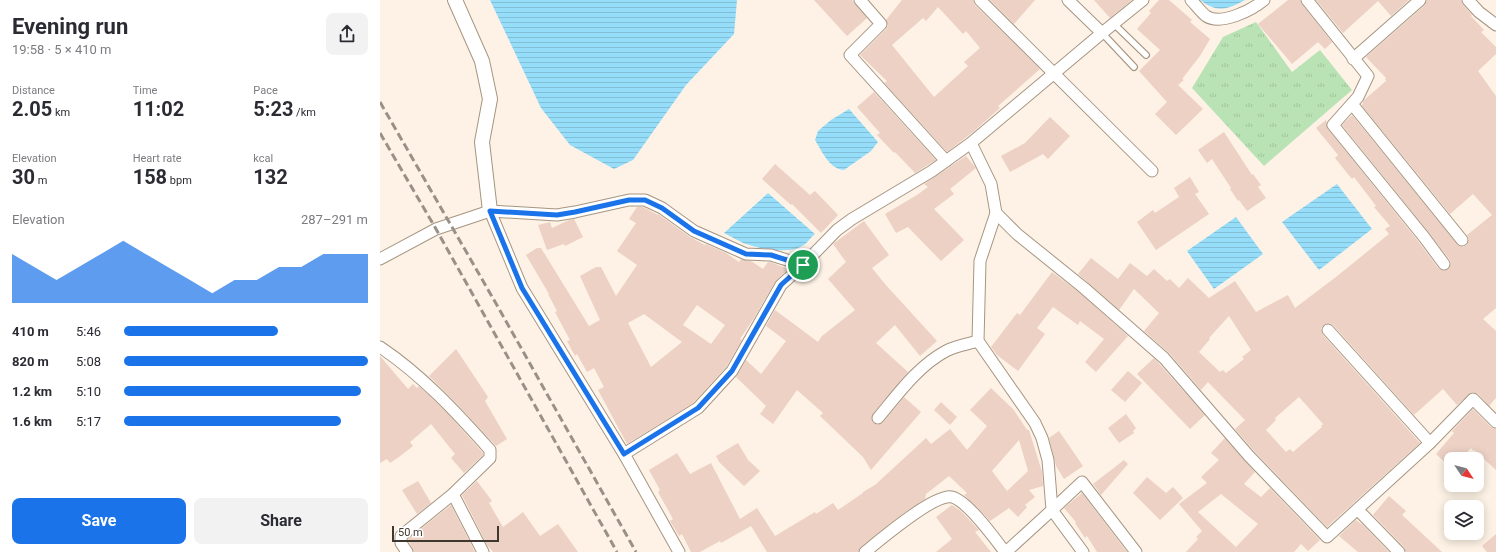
<!DOCTYPE html>
<meta charset="utf-8">
<style>
:root{--surface:#fff;--page:#f2f2f3;--text:#2b2b33;--muted:#7c7c81;--accent:#1a73e8}
body{margin:0;font-family:Roboto,sans-serif;background:var(--page);color:var(--text);height:100vh;display:flex;flex-direction:column;font-size:15px;white-space:nowrap}
*{box-sizing:border-box;margin:0}
p{font-size:13px;color:var(--muted)}
.icon{flex:none;width:22px;height:22px;fill:none;stroke:currentColor;stroke-width:2;stroke-linecap:round;stroke-linejoin:round}
.map{position:relative;flex:1;overflow:hidden}
.details{display:flex;flex-direction:column;background:var(--surface);width:380px}
.details>*{flex:none}
.needle{width:26px;rotate:125deg}
.controls{position:absolute;left:1064px;top:452px;display:grid;gap:8px}
.controls a{display:grid;place-items:center;width:40px;height:40px;border-radius:8px;background:var(--surface);box-shadow:0 2px 10px #0003;font-size:20px}
.scale{position:absolute;left:12px;bottom:10px;width:107px;box-sizing:border-box;padding-left:4px;border:2px solid #3f382f;border-top:0;font-size:11px;line-height:14px;white-space:nowrap;color:#3f382f;-webkit-text-stroke:3px #fff;paint-order:stroke}
.pin{position:absolute;display:grid;place-items:center;width:34px;height:34px;color:#fff;margin:-17px;border:2px solid #fff;border-radius:50%;box-shadow:0 1px 4px #0007}
.round{display:grid;place-items:center;flex:none;width:42px;height:42px;border-radius:8px;background:var(--page)}
.summary{display:flex;align-items:center;justify-content:space-between;height:68px;padding:0 12px}
h1{font-size:22px;font-weight:700;line-height:30px}
.metrics{display:grid;grid-template-columns:repeat(3,1fr);gap:6px;height:68px;padding:4px 12px}
.metrics div{display:grid;align-content:center}
.metrics b{font-size:20px;font-weight:700}
.metrics small{font-size:11px;font-weight:400}
.metrics p{font-size:11px}
.chart{height:112px;padding:8px 12px}
.chart p{display:flex;justify-content:space-between}
.chart svg{width:100%;height:72px;margin-top:4px;fill:var(--accent);opacity:.7}
.primary-button{display:flex;gap:8px;margin-top:auto;padding:8px 12px}
.primary-button a{flex:1;height:46px;border-radius:8px;background:var(--accent);color:#fff;font-size:16px;font-weight:700;line-height:46px;text-align:center}
.primary-button a+a{background:var(--page);color:var(--text)}
ul{padding:0 12px;list-style:none;font-size:13px}
li{display:grid;grid-template-columns:64px 48px 1fr;align-items:center;height:30px}
li i{height:10px;border-radius:5px;background:var(--accent)}
main{display:flex;flex:1;min-height:0}
.map>svg:first-child{display:block}
.park{fill:url(#park-tufts)}
.water{fill:url(#water-rules)}
.building{fill:#ecd1c4;fill-rule:evenodd}
.lines{fill:none;stroke-linecap:round;stroke-linejoin:round}
.service-casing{stroke:#a69581;stroke-width:8}
.minor-casing{stroke:#a69581;stroke-width:13}
.tertiary-casing{stroke:#a69581;stroke-width:16}
.service{stroke:#fff;stroke-width:5.5}
.minor{stroke:#fff;stroke-width:11}
.tertiary{stroke:#fff;stroke-width:14}
.rail{stroke:#9a9186;stroke-width:3;stroke-dasharray:8 4;stroke-linecap:butt}
.route-casing{stroke:#fff;stroke-width:8}
.route{stroke:#1a73e8;stroke-width:5}
</style>
<main>
<section class="details">
<div class="summary"><div><h1>Evening run</h1><p>19:58 · 5 × 410 m</p></div><a class="round"><svg class="icon" aria-label="share" viewBox="0 0 24 24"><path d="M12 15V3M7 8l5-5 5 5M5 13v7h14v-7"/></svg></a></div>
<div class="metrics">
<div><p>Distance</p><b>2.05<small> km</small></b></div>
<div><p>Time</p><b>11:02</b></div>
<div><p>Pace</p><b>5:23<small> /km</small></b></div>
</div>
<div class="metrics">
<div><p>Elevation</p><b>30<small> m</small></b></div>
<div><p>Heart rate</p><b>158<small> bpm</small></b></div>
<div><p>kcal</p><b>132</b></div>
</div>
<div class="chart"><p><span>Elevation</span>287–291 m</p>
<svg viewBox="0 0 160 44" preserveAspectRatio="none"><path d="M0 44V14L10 22L20 30L30 22L40 14L50 6L60 14L70 22L80 30L90 38L100 30L110 30L120 22L130 22L140 14L150 14L160 14V44z"/></svg>
</div>
<ul>
<li><b>410 m</b>5:46<i style="width:63%"></i></li>
<li><b>820 m</b>5:08<i style="width:100%"></i></li>
<li><b>1.2 km</b>5:10<i style="width:97%"></i></li>
<li><b>1.6 km</b>5:17<i style="width:89%"></i></li>
</ul>
<div class="primary-button"><a>Save</a><a>Share</a></div>
</section>
<div class="map">
<svg width="1116" height="552" viewBox="0 0 1116 552">
<defs>
<pattern id="park-tufts" width="24" height="20" patternUnits="userSpaceOnUse"><rect width="24" height="20" fill="#b9e3b5"/><path d="M3 7l-1-3M5 7V3M7 7l1-3M15 17l-1-3M17 17v-4M19 17l1-3" fill="none" stroke="#a0c49c"/></pattern>
<pattern id="water-rules" width="6" height="5" patternUnits="userSpaceOnUse"><rect width="6" height="5" fill="#95ddf9"/><path d="M0 2.5h6" fill="none" stroke="#82bed6"/></pattern>
</defs>
<rect width="100%" height="100%" fill="#fdf2e5"/>
<path class="park" d="M876,22L912,72L940,50L972,90L884,166L812,88L843,37Z"/>
<g class="water">
<path d="M110,0H357L354,34L306,85L253,160L234,169L190,145L161,108Z"/>
<path d="M820,0H865C847,10 837,13 820,0Z"/>
<path d="M469,109L498,142L491,151L464,170C449,169 442,151 435,140L438,131L451,120Z"/>
<path d="M957,184L992,229L939,270L902,222Z"/>
<path d="M388,193L435,234C431,237 428,242 424,245C408,255 380,249 363,243C357,240 350,236 344,233Z"/>
<path d="M856,217L883,254L834,289L807,251Z"/>
</g>
<g class="building">
<path d="M434,0H472L487,18L467,36Z"/>
<path d="M522,0H593L595,5L660,69L618,106L620,108L593,132L567,152L504,83L507,81L480,55L506,29L508,26L506,20ZM558,7L583,34L586,31L600,48L584,62L588,66L554,97L512,45L543,18L546,21Z"/>
<path d="M610,0H655L634,24Z"/>
<path d="M714,0H752L730,18Z"/>
<path d="M779,0H789L812,20L810,22L830,39L820,56L802,79L804,80L798,85L823,109L796,135L775,114L787,102L759,71L780,50L757,29L771,13L769,11Z"/>
<path d="M908,0H920L922,4L952,42L945,49L938,42L912,64L878,24Z"/>
<path d="M936,0H1029L1011,16L998,1L963,33Z"/>
<path d="M1047,0H1081L1083,5L1092,15L1091,16L1104,30L1101,32L1116,47V54L1098,71L1116,96V308L1103,319L1116,331V398L1109,406L1098,394L1092,392L1077,405L1063,389L1034,415L953,325L950,323L944,325L941,328L943,335L1040,443L947,527L874,451L855,429L865,420L828,382L821,390L789,353L764,331L779,313L754,289L739,310L698,274L711,258L738,279L750,263L767,276L774,269L787,281L790,279L799,288L808,278L829,298L855,281L876,312L908,295L915,308L956,277L1009,234L1005,229L1010,226L994,207L996,206L974,177L972,179L955,158L958,155L936,128L946,120L948,129L1038,241L1058,268L1064,271L1068,269L1071,264L1070,260L1049,233L962,125L972,115L1079,246L1083,247L1087,245L1089,239L1087,235L1112,215L1093,194L1070,214L982,106L983,101L1006,81L1005,79L1006,78L986,57L1045,5ZM849,316L871,350L862,357L864,359L846,373L843,370L840,372L819,352L830,339L829,338ZM919,397L943,424L941,426L942,427L913,452L910,449L906,452L886,430L896,420L895,418Z"/>
<path d="M494,92L556,160L535,173L515,152L514,153L497,135L500,133L477,107Z"/>
<path d="M670,117L690,136L668,159L663,154L630,172L621,156L645,143Z"/>
<path d="M844,132L872,175L873,174L881,185L878,187L886,198L867,211L859,200L858,201L850,189L851,188L832,159L827,163L818,150Z"/>
<path d="M586,156L596,168L570,189L574,194L554,209L584,240L561,261L528,227L516,233L505,214L537,195L548,187L544,184Z"/>
<path d="M395,164L430,195L435,191L458,215L441,233L412,204L411,205L382,179Z"/>
<path d="M810,177L819,192L815,194L829,214L776,250L757,222L773,210L775,213L799,197L794,188Z"/>
<path d="M257,207H263L278,215V214L310,237L325,245L326,244L346,253L359,262L361,259L371,261L383,269L388,262H390L408,269L395,282L374,318L360,339L362,340L346,367L317,399L312,404L247,444L218,390L224,387L214,368L207,372L197,354L195,356L187,341L190,340L175,312L177,311L168,294H169L146,255L157,248H161L209,326L220,320L200,276L216,267H221L236,296L257,265L237,251L256,223L249,219ZM317,305L345,325L331,344L303,325ZM264,314L302,342L271,367L248,323Z"/>
<path d="M194,219L203,237L185,246L184,244L167,250L158,225L170,222L172,228L189,220Z"/>
<path d="M484,221L509,255L492,268L505,284L557,341L540,356L515,325L496,343L528,372L493,414L492,421L497,425L503,423L524,397L541,412L491,470L483,457L440,416L443,413L417,390L393,424L380,414L386,406L356,377L366,360L381,374L406,341L386,326L395,310L438,342L442,336L475,310L448,279L466,262L453,244Z"/>
<path d="M672,272L700,293L748,336L716,372L705,362L724,339L700,321L698,325L673,307L657,328L665,334L638,371L617,355L611,347L637,313L640,315Z"/>
<path d="M76,349L108,397L105,401L127,439L116,446L77,404L49,376Z"/>
<path d="M0,356L28,389L33,384L37,388L39,386L67,413L103,453V455L84,473L71,458L75,454L51,424L30,442L33,446L19,457L10,463L7,459L0,463Z"/>
<path d="M774,358L825,415L810,429L757,374Z"/>
<path d="M748,371L762,383L745,402L731,390Z"/>
<path d="M611,388L633,409L647,430H649L662,472L663,486L649,490L655,497L645,505L647,507L638,517L629,508L610,521L598,508L584,495L587,493L569,476L546,494L545,499L524,513L481,547L478,552H387L371,526L341,543L340,541L320,552H311L302,534L299,536L290,521L293,519L278,492L280,490L269,470L297,453L310,474L331,463L360,519L377,508L395,536L435,512L436,514L453,503L458,510L483,493V492L495,485L546,438L551,444L570,429L587,450L607,426L590,410ZM639,440L648,471L627,491L612,471Z"/>
<path d="M561,402L577,417L570,425L554,410Z"/>
<path d="M1093,409L1111,427L1116,429V470L1094,450L1093,451L1091,448L1081,459H1071V468L1056,454L1074,433L1072,431Z"/>
<path d="M746,414L756,428L753,431L754,433L739,443L728,428Z"/>
<path d="M679,431L703,466L684,479L676,466L669,438Z"/>
<path d="M845,438L875,472L864,484L881,497L890,488L940,540L928,551L921,544L914,552H806L818,539L816,537L822,531L799,504L827,483L821,477L839,460L831,453ZM841,494L878,524L856,547L818,512Z"/>
<path d="M358,443L368,460L380,471L364,486L339,462L336,456Z"/>
<path d="M744,460L748,464L721,495L713,484Z"/>
<path d="M767,477L786,493L793,487L803,498L780,520L753,493Z"/>
<path d="M38,481L51,503L37,514L22,490Z"/>
<path d="M97,481L112,501L109,503L123,527L143,512L160,536L178,524L198,552H113L107,545L82,495Z"/>
<path d="M702,493L728,527L747,552H717L707,536L705,538L695,523L696,522L684,508Z"/>
<path d="M1009,496L1026,511L1022,515L1062,552H1026L1024,547L993,515Z"/>
<path d="M71,505L95,552H34L28,539Z"/>
<path d="M572,505L581,511L595,526L599,530L595,532L611,552H556L572,539L556,517Z"/>
<path d="M976,520L984,526L1009,552H978L959,536Z"/>
<path d="M1116,534V552H1107L1102,546Z"/>
</g>
<g class="lines">
<defs>
<g id="service">
<path d="M734,24L766,55"/>
<path d="M722,33L754,67"/>
</g>
<g id="minor">
<path d="M480,0L501,24L470,55L566,161"/>
<path d="M600,0L772,171"/>
<path d="M688,0L722,33"/>
<path d="M811,0C816,5 821,12 826,16C841,26 872,10 884,0"/>
<path d="M927,0L988,76L978,97L953,125L1044,237L1064,264"/>
<path d="M1088,0L1099,12L1116,25"/>
<path d="M973,59L1040,0"/>
<path d="M972,104L1082,240"/>
<path d="M591,143L611,184L616,213L600,261L598,341L655,423L662,438L668,460L672,510L626,552"/>
<path d="M110,211L142,288L244,454L299,552"/>
<path d="M616,213L637,234L704,288L784,358L869,456L947,537L1050,443L1093,399L1116,422"/>
<path d="M0,259L56,229L110,211L177,215L195,212L249,200H265L282,208L314,231L366,254L391,255L423,265L457,230L472,219L552,171L591,143L722,33L763,0"/>
<path d="M948,330L1050,443"/>
<path d="M0,347C42,375 77,413 110,450V458L73,494L103,552"/>
<path d="M498,418C518,394 538,366 566,351C575,346 588,344 598,341"/>
<path d="M244,454L318,408L352,371L401,285L423,265"/>
<path d="M978,510L1019,552"/>
<path d="M27,552L21,543V536L73,494"/>
<path d="M485,552C500,540 555,493 572,497C588,501 615,539 625,552"/>
<path d="M703,552L672,510L702,482L756,552"/>
</g>
<path id="tertiary" d="M75,0L102,61L110,99L102,142L110,211"/>
</defs>
<use href="#service" class="service-casing"/>
<use href="#minor" class="minor-casing"/>
<use href="#tertiary" class="tertiary-casing"/>
<use href="#service" class="service"/>
<use href="#minor" class="minor"/>
<use href="#tertiary" class="tertiary"/>
<g class="rail">
<path d="M0,102L118,307L256,552"/>
<path d="M0,133L56,229L237,552"/>
</g>
</g>
<g class="lines">
<defs>
<path id="route" d="M249,200H265L282,208L314,231L366,254L391,255L423,265L401,285L352,371L318,408L244,454L142,288L110,211L177,215L195,212Z"/>
</defs>
<use href="#route" class="route-casing"/>
<use href="#route" class="route"/>
</g>
</svg>
<div class="controls">
<a><svg class="needle" viewBox="-14 -14 28 28"><path d="M0-13l5 13h-10z" fill="#e53935"/><path d="M0 13l5-13h-10z" fill="#7c7c81"/></svg></a>
<a><svg class="icon" aria-label="layers" viewBox="0 0 24 24"><path d="M12 4l9 5-9 5-9-5zM3 14l9 5 9-5"/></svg></a>
</div>
<div class="scale">50 m</div>
<div class="pin" style="left:423px;top:265px;background:#1e9e55"><svg class="icon" aria-label="arrive" viewBox="0 0 24 24"><path d="M6 21V4h12l-3 4 3 4H6"/></svg></div>
</div>
</main>
